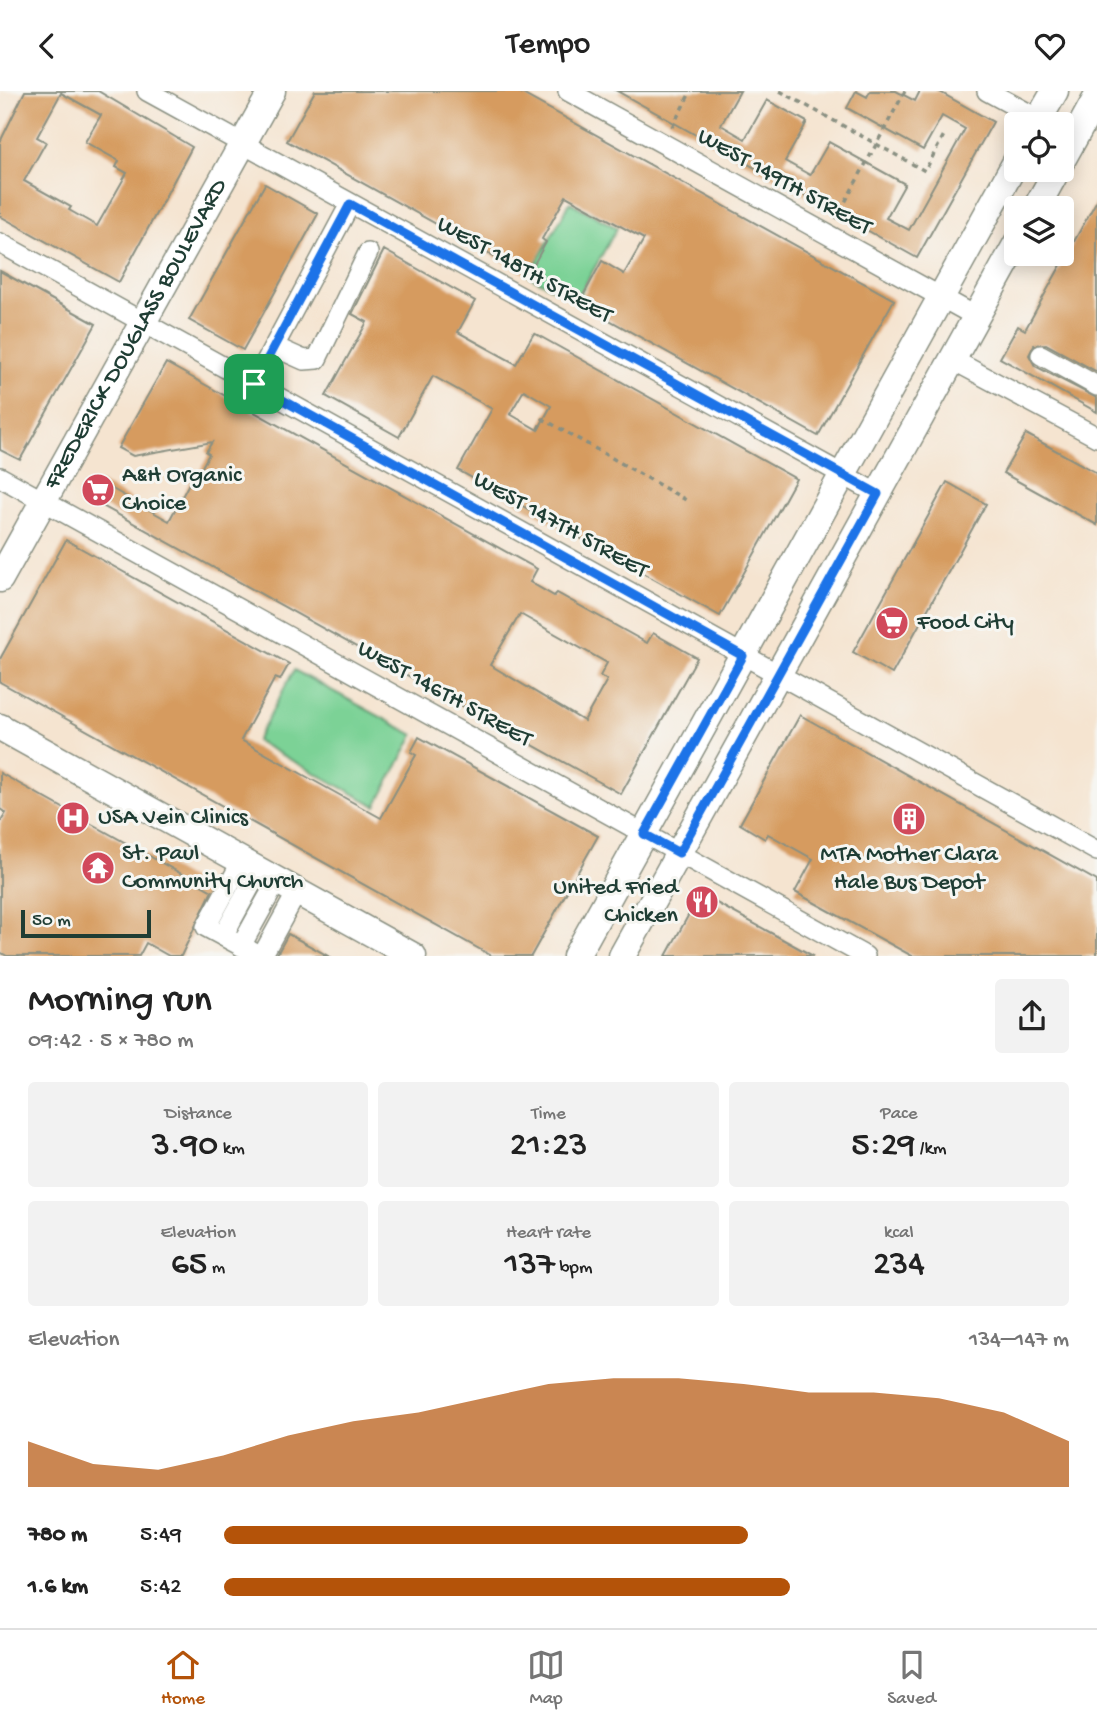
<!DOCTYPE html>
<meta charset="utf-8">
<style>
:root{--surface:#fff;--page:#f2f2f2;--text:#222;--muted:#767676;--line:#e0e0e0;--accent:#b45309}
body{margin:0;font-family:"Gochi Hand",sans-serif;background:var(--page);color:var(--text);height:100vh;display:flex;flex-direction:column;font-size:26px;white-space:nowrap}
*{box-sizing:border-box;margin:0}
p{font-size:23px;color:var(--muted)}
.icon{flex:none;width:38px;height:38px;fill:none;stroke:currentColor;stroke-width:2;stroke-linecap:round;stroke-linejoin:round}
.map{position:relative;height:865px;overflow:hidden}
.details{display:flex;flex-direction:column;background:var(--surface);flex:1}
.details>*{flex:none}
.tools{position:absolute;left:1004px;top:21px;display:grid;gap:14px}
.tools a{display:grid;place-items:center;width:70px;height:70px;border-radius:7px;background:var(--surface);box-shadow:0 4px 18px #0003;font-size:35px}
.scale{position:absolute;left:21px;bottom:18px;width:130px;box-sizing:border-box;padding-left:7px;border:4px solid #1f3d34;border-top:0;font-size:19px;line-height:24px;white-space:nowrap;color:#1f3d34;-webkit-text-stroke:5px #f6f6f2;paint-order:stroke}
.pin{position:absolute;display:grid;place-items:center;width:60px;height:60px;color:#fff;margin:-30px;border-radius:14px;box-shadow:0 4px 10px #0006}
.round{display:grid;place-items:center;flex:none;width:74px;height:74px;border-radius:7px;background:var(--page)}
.summary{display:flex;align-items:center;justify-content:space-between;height:119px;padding:0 28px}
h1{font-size:38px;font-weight:600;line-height:52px}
.stats{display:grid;grid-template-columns:repeat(3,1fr);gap:10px;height:119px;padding:7px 28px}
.stats div{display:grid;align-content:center;border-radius:7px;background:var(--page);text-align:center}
.stats b{font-size:35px;font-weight:600}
.stats small{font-size:19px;font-weight:400}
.stats p{font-size:19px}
.chart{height:196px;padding:14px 28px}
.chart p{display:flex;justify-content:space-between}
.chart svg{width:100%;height:126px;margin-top:7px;fill:var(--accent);opacity:.7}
ul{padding:0 28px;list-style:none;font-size:23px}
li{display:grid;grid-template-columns:112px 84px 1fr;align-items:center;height:52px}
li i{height:18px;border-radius:9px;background:var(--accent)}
header{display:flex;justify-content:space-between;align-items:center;height:91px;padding:0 28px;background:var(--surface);font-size:32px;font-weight:600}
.dock{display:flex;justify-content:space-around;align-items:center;height:98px;border-top:2px solid var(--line);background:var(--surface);font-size:19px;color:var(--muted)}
.dock a{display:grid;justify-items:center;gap:4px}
.dock .current{color:var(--accent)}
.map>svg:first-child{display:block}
.green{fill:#7cd296;stroke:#4e8865;stroke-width:2}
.building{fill:#d69b5f;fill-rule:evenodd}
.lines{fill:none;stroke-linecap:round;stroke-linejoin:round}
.minor-casing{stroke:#8a9082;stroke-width:22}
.major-casing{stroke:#8a9082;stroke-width:29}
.path{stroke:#8a9082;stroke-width:3.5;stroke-dasharray:5 5;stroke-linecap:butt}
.minor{stroke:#fff;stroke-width:19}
.major{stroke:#fff;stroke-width:26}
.route-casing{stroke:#fff;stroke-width:14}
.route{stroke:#1a73e8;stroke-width:9}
.labels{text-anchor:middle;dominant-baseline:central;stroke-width:6;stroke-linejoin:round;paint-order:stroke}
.street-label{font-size:24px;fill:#1f3d34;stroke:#f6f6f2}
.poi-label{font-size:24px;fill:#1f3d34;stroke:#f6f6f2;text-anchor:start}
</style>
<header><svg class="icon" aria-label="back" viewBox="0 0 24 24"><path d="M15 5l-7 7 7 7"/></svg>Tempo<svg class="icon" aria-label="heart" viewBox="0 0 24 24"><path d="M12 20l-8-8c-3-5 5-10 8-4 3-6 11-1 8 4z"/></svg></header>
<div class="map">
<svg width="1097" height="865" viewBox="0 0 1097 865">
<rect width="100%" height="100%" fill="#f6f6f2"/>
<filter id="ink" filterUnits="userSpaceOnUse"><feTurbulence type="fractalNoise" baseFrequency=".0143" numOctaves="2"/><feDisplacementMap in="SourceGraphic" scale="14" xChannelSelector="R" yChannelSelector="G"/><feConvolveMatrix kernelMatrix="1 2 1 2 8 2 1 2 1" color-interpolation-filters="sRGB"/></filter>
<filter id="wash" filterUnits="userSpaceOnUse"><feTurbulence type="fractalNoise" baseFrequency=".00686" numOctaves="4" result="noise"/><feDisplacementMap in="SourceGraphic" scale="28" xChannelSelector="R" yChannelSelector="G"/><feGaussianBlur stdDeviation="1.57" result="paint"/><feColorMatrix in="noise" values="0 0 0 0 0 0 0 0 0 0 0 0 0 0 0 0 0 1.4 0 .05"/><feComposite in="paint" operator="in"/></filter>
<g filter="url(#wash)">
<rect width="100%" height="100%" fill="#f5e4d0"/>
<g class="green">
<path d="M570,111L617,137L576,210L529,185Z"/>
<path d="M294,579L414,644L376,715L256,650Z"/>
</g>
<g id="blocks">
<g class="building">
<path d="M25,0H98L192,56L119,191L0,125V51ZM61,2L101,24L85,51L119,70L116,76L127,82L97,135L69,119L71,116L24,90L46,51L37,46Z"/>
<path d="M315,0H517L894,209L818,345L579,212L602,170L624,183L644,148L566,105L542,148L546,151L528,184L287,50Z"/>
<path d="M617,0H740L721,34L745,48L767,9L807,31L785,70L810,84L829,51L905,93L886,127L909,139L965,38L942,25L923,59L847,17L856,0L867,6L870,0H896L915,10L920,0H938L993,31L917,167Z"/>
<path d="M265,93L318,123L243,259L189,229Z"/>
<path d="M1097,109V281L1046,253L1034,254L1029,264L1035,275L1097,307V321L1000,267L1018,235L1025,239Z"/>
<path d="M384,159L475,210L458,241L516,273L534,242L796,388L720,525L458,379L492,318L433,285L399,346L326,305L367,231L352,223ZM524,299L551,315L538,339L510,323Z"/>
<path d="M0,180L96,233L20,369L0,359Z"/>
<path d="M166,272L537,478L530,491L554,505L557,502L647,552L653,542L697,567L621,703L90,408L100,391L169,430L193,385L196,387L209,363L206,361L212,351L133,365L118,357ZM520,523L607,572L600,585L607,589L584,630L490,574Z"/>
<path d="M1026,343L1097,382V434L1003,382Z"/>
<path d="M947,391L986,413L892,583L853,561Z"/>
<path d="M66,449L289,573L280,589L275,587L241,649L309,687L381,727L416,664L411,661L419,646L598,745L531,865H492L0,591V568Z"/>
<path d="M800,624L1097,790V865H912L795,801L813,768L768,743L765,748L740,733Z"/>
<path d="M0,682L212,800L181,865H169L146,852L139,865H7L0,861V732L6,722L0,718Z"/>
<path d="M700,803L773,843L813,865H666Z"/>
<path d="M288,843L301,850L328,865H276Z"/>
</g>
</g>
</g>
<g filter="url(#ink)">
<use href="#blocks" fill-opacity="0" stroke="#8a9082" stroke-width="2"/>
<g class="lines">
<defs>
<g id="minor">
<path d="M147,0L878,403"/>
<path d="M568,0L977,226"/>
<path d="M987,0L1048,33"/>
<path d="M0,152L1097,760"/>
<path d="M275,256L304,269L317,268L368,162"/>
<path d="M1041,264L1097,295"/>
<path d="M953,269L1097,346"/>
<path d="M254,293L350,113"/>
<path d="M0,386L865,865"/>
<path d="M242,770L206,836L260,865"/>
<path d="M223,845L259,779"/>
<path d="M241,855L277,790"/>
<path d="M262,865L297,801"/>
</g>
<g id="major">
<path d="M1036,33L1055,0"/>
<path d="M1062,69L1097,6"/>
<path d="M1036,117L1057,79"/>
<path id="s1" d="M0,488L272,0"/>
<path d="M0,636L413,865"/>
<path d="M576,865L1017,69"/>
<path d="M622,865L1017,152"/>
</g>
</defs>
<use href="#minor" class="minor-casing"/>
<use href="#major" class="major-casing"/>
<g class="path">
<path d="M780,0L925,80L944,44"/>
<path d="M672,36L691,0"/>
<path d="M836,128L905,0"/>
<path d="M538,338L543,328L686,409"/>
</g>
<use href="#minor" class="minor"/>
<use href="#major" class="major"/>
</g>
</g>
<g class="lines" filter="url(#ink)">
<defs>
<path id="route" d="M350,113L878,403L679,762L644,743L743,565L254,293Z"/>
</defs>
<use href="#route" class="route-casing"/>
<use href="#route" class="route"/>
</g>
<defs>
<symbol id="supermarket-disc" viewBox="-11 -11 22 22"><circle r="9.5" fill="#d1495b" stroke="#f6f6f2"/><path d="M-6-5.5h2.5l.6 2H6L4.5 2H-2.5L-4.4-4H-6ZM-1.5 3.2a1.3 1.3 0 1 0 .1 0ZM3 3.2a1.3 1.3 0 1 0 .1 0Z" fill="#fff"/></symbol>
<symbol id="hospital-disc" viewBox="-11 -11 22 22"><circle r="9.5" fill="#d1495b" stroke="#f6f6f2"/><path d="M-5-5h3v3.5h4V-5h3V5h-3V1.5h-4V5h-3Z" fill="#fff"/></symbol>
<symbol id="building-disc" viewBox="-11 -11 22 22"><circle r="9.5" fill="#d1495b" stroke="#f6f6f2"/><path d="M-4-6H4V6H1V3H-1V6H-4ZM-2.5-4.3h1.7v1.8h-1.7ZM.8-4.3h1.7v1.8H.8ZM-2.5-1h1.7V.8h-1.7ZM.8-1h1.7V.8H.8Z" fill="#fff"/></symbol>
<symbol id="temple-disc" viewBox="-11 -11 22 22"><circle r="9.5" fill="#d1495b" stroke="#f6f6f2"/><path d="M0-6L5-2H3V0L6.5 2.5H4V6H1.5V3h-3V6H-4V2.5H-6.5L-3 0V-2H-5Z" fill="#fff"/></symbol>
<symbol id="restaurant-disc" viewBox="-11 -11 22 22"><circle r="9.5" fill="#d1495b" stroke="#f6f6f2"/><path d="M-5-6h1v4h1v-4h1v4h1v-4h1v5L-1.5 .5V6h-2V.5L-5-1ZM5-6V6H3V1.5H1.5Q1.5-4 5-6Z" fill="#fff"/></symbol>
</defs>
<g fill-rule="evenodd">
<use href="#supermarket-disc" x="79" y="380" width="38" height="38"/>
<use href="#supermarket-disc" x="873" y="513" width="38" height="38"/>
<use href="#hospital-disc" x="54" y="708" width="38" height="38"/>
<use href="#building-disc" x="890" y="709" width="38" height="38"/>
<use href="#temple-disc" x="79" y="758" width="38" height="38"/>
<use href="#restaurant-disc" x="683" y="792" width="38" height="38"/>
</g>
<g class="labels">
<g class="street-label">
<text transform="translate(784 92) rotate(29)">WEST 149TH STREET</text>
<text transform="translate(524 180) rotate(29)">WEST 148TH STREET</text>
<text stroke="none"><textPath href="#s1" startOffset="280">FREDERICK DOUGLASS BOULEVARD</textPath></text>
<text transform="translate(560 435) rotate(29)">WEST 147TH STREET</text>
<text transform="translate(444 604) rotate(29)">WEST 146TH STREET</text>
</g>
<g class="poi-label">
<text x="122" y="385">A&amp;H Organic<tspan x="122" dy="28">Choice</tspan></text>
<text x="917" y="532">Food City</text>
<text x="98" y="727">USA Vein Clinics</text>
<text x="122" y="763">St. Paul<tspan x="122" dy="28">Community Church</tspan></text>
<text x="909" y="764" text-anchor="middle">MTA Mother Clara<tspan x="909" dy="28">Hale Bus Depot</tspan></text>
<text x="678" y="797" text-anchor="end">United Fried<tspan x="678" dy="28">Chicken</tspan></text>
</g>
</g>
</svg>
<div class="tools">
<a><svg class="icon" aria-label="locate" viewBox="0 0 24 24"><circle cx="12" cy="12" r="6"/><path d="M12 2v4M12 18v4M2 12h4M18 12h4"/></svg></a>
<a><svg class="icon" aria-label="layers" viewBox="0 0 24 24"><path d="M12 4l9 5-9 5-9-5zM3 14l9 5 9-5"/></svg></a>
</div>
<div class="scale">50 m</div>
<div class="pin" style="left:254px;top:293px;background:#1e9e55"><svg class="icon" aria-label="arrive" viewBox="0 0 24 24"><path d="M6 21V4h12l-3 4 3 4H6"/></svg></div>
</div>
<section class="details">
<div class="summary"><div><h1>Morning run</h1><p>09:42 · 5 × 780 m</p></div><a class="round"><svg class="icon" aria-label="share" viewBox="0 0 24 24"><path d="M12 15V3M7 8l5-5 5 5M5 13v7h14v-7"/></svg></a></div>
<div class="stats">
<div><p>Distance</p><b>3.90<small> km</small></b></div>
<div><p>Time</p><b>21:23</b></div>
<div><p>Pace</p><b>5:29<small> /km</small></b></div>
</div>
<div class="stats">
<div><p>Elevation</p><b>65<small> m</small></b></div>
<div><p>Heart rate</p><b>137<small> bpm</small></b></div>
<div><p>kcal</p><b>234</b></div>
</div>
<div class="chart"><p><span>Elevation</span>134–147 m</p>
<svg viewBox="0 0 160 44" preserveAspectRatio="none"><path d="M0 44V28L10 36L20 38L30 33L40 26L50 21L60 18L70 13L80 8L90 6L100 6L110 8L120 11L130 11L140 13L150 18L160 28V44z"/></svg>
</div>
<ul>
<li><b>780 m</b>5:49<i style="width:62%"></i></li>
<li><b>1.6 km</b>5:42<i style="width:67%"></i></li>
</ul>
</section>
<nav class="dock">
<a class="current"><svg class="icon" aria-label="home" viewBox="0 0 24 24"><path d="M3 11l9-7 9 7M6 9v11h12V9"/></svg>Home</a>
<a><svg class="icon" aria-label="map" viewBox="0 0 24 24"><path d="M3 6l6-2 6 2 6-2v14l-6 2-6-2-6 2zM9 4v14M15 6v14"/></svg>Map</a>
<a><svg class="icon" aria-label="saved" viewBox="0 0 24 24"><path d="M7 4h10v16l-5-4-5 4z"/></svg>Saved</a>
</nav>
